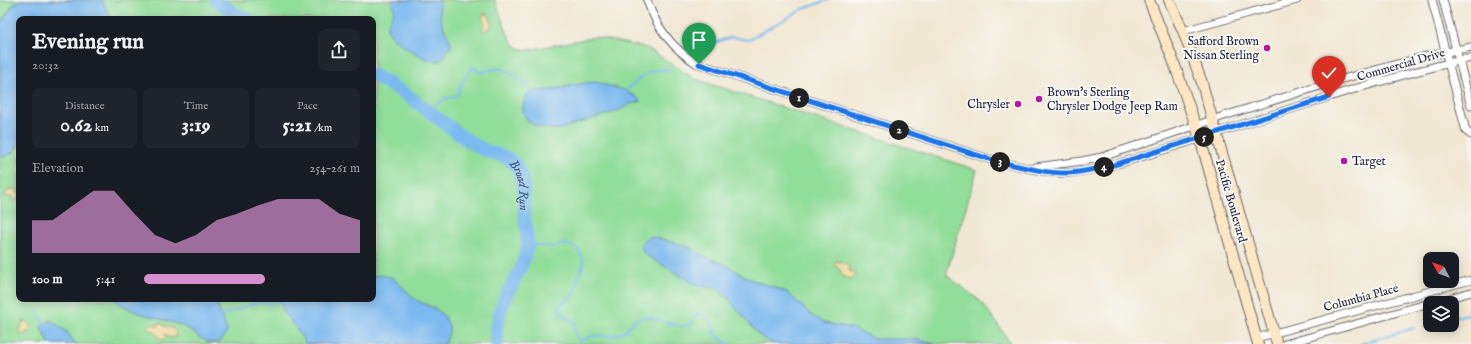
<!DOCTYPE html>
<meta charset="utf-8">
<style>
:root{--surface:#171b24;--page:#20242c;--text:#f1f3f6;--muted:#9ea1a6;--accent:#d690ce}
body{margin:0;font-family:"IM FELL English",serif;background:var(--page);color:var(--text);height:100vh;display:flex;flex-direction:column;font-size:15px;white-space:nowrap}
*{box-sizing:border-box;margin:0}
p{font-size:13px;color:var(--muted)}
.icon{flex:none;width:22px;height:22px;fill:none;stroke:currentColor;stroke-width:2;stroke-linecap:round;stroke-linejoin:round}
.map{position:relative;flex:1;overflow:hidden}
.drawer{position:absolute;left:16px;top:16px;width:360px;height:286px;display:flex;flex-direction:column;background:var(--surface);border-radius:8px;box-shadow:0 2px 10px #0003}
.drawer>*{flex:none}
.needle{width:26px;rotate:311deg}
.tools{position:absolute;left:1423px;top:252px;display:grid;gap:8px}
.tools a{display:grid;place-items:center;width:36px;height:36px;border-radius:8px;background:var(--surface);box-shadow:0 2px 10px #0003;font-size:20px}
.pin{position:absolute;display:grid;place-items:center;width:34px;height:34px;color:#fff;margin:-41px -17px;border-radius:50% 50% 50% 0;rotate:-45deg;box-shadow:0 0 4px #0007}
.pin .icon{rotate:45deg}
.km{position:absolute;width:20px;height:20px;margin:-10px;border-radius:50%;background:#222;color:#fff;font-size:11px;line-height:20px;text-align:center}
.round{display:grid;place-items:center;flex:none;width:42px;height:42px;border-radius:8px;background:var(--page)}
.overview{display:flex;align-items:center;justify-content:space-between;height:68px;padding:0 16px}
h1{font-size:22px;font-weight:800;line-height:30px}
.stats{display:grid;grid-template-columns:repeat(3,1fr);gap:6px;height:68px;padding:4px 16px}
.stats div{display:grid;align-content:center;border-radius:8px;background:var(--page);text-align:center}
.stats b{font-size:20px;font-weight:800}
.stats small{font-size:11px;font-weight:400}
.stats p{font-size:11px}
.chart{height:112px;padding:8px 16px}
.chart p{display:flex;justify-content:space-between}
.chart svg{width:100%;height:72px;margin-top:4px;fill:var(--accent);opacity:.7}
ul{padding:0 16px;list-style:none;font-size:13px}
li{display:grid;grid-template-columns:64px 48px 1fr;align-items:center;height:30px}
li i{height:10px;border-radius:5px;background:var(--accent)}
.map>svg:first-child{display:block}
.green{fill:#91dd9a;stroke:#5a806a;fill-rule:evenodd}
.sand{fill:#eeda9e;stroke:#887e6c}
.water{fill:#7cb9ef;stroke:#4f6e95}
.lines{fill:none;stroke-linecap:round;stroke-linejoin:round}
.stream{stroke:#7cb9ef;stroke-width:2}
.river{stroke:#7cb9ef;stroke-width:13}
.minor-casing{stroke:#6a6770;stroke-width:9}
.secondary-casing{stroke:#6a6770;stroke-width:12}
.minor{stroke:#fff;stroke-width:7}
.secondary{stroke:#fce6c4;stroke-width:10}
.route-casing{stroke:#fff;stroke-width:8}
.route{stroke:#1a73e8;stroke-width:5}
.poi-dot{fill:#b5179e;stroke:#f6f6f2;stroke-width:1.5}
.labels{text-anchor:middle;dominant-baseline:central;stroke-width:4;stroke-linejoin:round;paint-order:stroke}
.poi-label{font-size:12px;fill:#22223b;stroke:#f6f6f2;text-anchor:end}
.street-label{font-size:12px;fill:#22223b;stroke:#f6f6f2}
.water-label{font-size:13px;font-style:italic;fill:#42577a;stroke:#f6f6f2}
</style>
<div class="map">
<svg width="1471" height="344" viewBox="0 0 1471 344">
<rect width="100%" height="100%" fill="#f6f6f2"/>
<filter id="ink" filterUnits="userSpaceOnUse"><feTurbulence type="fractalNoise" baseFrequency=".025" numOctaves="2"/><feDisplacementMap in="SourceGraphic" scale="8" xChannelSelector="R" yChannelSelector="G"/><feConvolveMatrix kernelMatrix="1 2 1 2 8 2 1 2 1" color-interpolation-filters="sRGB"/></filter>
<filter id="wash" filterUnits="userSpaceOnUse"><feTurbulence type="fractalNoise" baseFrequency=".012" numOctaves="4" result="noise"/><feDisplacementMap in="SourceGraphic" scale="16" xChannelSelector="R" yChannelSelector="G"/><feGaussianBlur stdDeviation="0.9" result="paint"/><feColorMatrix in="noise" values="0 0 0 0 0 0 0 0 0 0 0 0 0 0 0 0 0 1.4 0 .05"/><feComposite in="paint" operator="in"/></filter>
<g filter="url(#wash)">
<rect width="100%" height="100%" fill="#f1e8d3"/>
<path class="green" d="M0,0H495C499,10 508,41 517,47C522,50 527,50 533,49L595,37L647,48L695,79L977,170L946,275L979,300L994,319L1011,344H0ZM19,19H373V299H19Z"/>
<g class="sand">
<path d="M486,13L489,16L492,25L485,31L482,30V28L485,23L482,19L483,15Z"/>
<path d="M13,189H16L18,193V199L15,201H13L12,197L5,196V193Z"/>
<path d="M837,261L848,265L850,272H855L856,275L851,279L843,277L840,270L834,264V262Z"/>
<path d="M24,321L29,323L32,330L25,333L22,336L20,334L21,325Z"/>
<path d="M160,323L166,327C170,326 173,328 176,332L175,337L170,338L165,334L166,338L163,340L156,335L155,332L149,329L150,324H154L157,327L158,324Z"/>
</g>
<g class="water">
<path d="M20,0H102L111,19H19V144L11,154L3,157L0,155V23L13,5Z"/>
<path d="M390,0H440C439,10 440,19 444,28C447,35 450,38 451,46L441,61C438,61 436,61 434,61C424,60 388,39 387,28C386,21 395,16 394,8C393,6 391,2 390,0Z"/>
<path d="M595,82L624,90L639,99L640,102L630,104L618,111L560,129C544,130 523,127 523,107C524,102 525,97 529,93C538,90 546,91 554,89C568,87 581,83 595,82Z"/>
<path d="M654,237L689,247L699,254L726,265L750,279L787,292L811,315L825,323L855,329L874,339H916L935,344H774L761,337L757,333L728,298L719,290L714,288L696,285L646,255L643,252L641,244L646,238Z"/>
<path d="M382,275L393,278L416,300L436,309L445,317L449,326V333L445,344H306L296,328L284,313L280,299H373V276Z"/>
<path d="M113,299H215L227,331C224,337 222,342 214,343C202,343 195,332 185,327C161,317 134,316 113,299Z"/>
<path d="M50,320L66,331L76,344H48V340L41,328L42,326Z"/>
</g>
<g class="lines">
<g class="stream">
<path d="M708,45L732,37L748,40L803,9L828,0"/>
<path d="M625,92C642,75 645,70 671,69"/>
<path d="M427,111L446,98L453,97L458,94L461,83L473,67L482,73C504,60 519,79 534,92"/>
<path d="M528,244L554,247L561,244L569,245L579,251L583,259V266L578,277L575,292L573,297L562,303L559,307L560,311L575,324L576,337L579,341C584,341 588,337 593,336C603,335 614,338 623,332C630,328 633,318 641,317C654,314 679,333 692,323L696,313C715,317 708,327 718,337C721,340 726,342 729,344"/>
<path d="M37,312L45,325"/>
<path d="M220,316L256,303H282"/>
<path d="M1452,318L1471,313"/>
<path d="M1360,344L1414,328"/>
</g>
<g class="river">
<path d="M216,0L236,14L248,19"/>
<path id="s1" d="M373,75L403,92L468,141L486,151L503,156L511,160L518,169L523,183L524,212L528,244L521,268L506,296L500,311L496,327L497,344"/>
</g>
</g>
</g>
<g filter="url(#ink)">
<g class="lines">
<defs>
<g id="minor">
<path d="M647,0C656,27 672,48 696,63L992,160C1015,165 1046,174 1069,173C1085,172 1101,168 1117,164C1235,129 1351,85 1471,58"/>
<path d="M1432,0L1466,131L1471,135"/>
<path d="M1443,0L1471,106"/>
<path d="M1183,31L1297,0"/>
<path d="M1036,167L1082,161L1102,157L1224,116L1339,80L1422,57L1471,47"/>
<path d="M1431,303L1471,292"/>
<path d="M1256,338L1471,280"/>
<path d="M1285,344L1430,303"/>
</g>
<g id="secondary">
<path d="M1149,0L1173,60L1200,138L1258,344"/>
<path d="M1169,0L1183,31L1201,80L1277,344"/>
</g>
</defs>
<use href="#minor" class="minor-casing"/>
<use href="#secondary" class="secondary-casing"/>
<use href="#minor" class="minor"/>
<use href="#secondary" class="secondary"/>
</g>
</g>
<g class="lines" filter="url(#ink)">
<defs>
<path id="route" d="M699,64L992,160C1015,165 1046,174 1069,173C1085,172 1101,168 1117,164L1329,97"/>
</defs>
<use href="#route" class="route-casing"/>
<use href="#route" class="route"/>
</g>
<g class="poi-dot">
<circle cx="1267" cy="48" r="4"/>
<circle cx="1039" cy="99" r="4"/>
<circle cx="1018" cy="104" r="4"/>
<circle cx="1344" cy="161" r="4"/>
</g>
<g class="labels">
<g class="poi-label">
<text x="1259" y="41">Safford Brown<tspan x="1259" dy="14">Nissan Sterling</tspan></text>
<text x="1047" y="92" text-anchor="start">Brown's Sterling<tspan x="1047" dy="14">Chrysler Dodge Jeep Ram</tspan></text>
<text x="1010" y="104">Chrysler</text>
<text x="1352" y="161" text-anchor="start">Target</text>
</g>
<g class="street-label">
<text transform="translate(1401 65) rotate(-16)">Commercial Drive</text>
<text transform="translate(1231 201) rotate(74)">Pacific Boulevard</text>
<text transform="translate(1361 298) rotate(-15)">Columbia Place</text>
</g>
<g class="water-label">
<text stroke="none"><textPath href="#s1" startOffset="191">Broad Run</textPath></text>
</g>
</g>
</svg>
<div class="tools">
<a><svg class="needle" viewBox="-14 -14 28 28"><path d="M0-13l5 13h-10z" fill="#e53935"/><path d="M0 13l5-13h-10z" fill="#9ea1a6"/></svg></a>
<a><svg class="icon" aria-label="layers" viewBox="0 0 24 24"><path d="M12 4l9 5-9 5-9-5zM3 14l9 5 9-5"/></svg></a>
</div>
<div class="pin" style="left:699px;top:64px;background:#1e9e55"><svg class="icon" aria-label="arrive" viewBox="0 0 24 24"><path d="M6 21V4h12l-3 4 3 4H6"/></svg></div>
<div class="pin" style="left:1329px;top:97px;background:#d93025"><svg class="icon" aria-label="check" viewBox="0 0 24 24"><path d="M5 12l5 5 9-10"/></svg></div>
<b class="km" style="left:799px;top:98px">1</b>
<b class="km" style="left:899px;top:130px">2</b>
<b class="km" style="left:1000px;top:162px">3</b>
<b class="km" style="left:1104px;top:167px">4</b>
<b class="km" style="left:1204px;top:137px">5</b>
<section class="drawer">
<div class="overview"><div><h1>Evening run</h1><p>20:32</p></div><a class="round"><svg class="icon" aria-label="share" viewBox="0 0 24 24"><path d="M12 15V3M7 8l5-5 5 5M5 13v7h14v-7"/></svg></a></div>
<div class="stats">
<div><p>Distance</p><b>0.62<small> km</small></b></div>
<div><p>Time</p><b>3:19</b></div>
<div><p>Pace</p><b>5:21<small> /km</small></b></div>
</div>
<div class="chart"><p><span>Elevation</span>254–261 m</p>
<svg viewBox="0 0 160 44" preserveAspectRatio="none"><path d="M0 44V24L10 24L20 15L30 6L40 6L50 20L60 33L70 38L80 33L90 24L100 20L110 15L120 11L130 11L140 11L150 20L160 24V44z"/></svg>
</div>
<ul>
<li><b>100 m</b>5:41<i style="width:56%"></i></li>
</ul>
</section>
</div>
